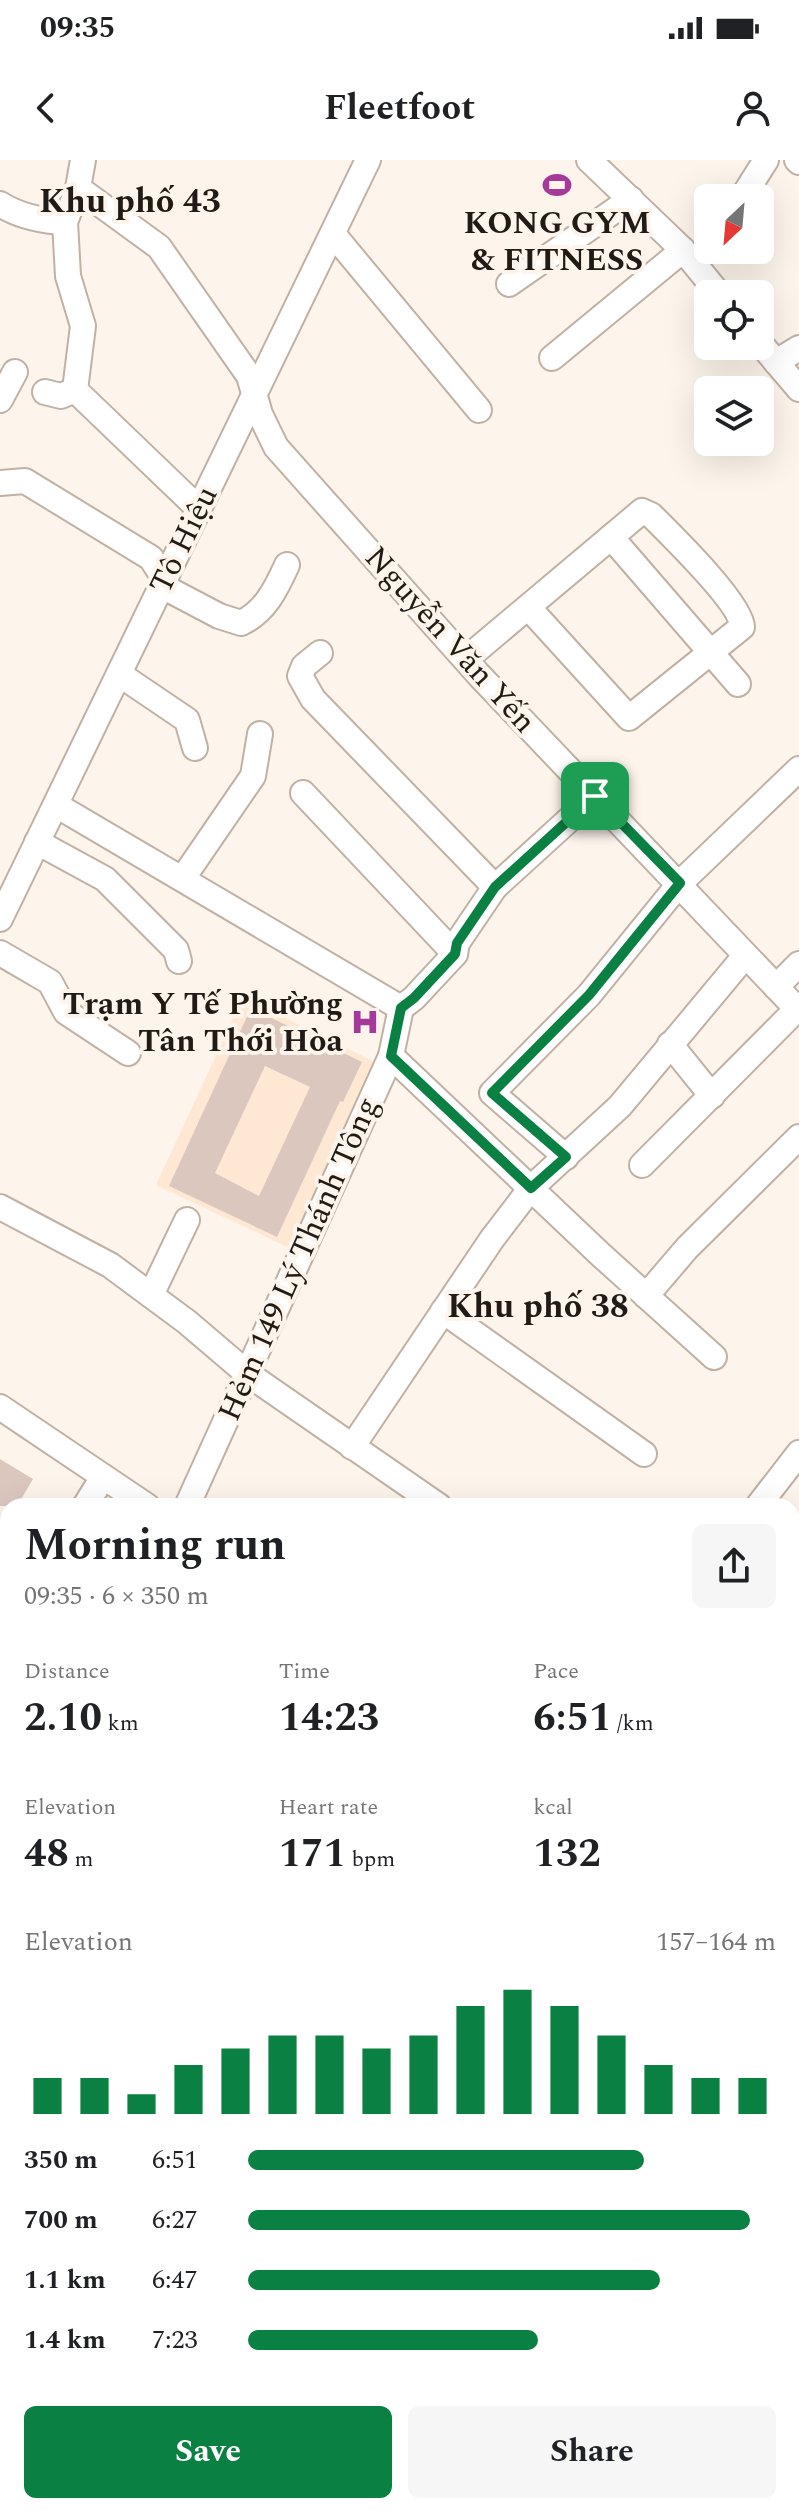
<!DOCTYPE html>
<meta charset="utf-8">
<style>
:root{--surface:#fff;--page:#f6f6f6;--text:#202124;--muted:#757577;--accent:#0b8043}
body{margin:0;font-family:Spectral,serif;background:var(--page);color:var(--text);height:100vh;display:flex;flex-direction:column;font-size:30px;white-space:nowrap}
*{box-sizing:border-box;margin:0}
p{font-size:26px;color:var(--muted)}
.icon{flex:none;width:44px;height:44px;fill:none;stroke:currentColor;stroke-width:2;stroke-linecap:round;stroke-linejoin:round}
.map{position:relative;flex:1;overflow:hidden}
.panel{position:absolute;left:0px;top:1338px;width:800px;height:1016px;display:flex;flex-direction:column;background:var(--surface);border-radius:24px 24px 0 0;box-shadow:0 8px 32px #0002}
.panel>*{flex:none}
.needle{width:52px;rotate:206deg}
.controls{position:absolute;left:694px;top:24px;display:grid;gap:16px}
.controls a{display:grid;place-items:center;width:80px;height:80px;border-radius:12px;background:var(--surface);box-shadow:0 8px 32px #0002;font-size:40px}
.pin{position:absolute;display:grid;place-items:center;width:68px;height:68px;color:#fff;margin:-34px;border-radius:16px;box-shadow:0 4px 12px #0006}
.round{display:grid;place-items:center;flex:none;width:84px;height:84px;border-radius:12px;background:var(--page)}
.overview{display:flex;align-items:center;justify-content:space-between;height:136px;padding:0 24px}
h1{font-size:44px;font-weight:700;line-height:60px}
.figures{display:grid;grid-template-columns:repeat(3,1fr);gap:12px;height:136px;padding:8px 24px}
.figures div{display:grid;align-content:center}
.figures b{font-size:40px;font-weight:700}
.figures small{font-size:22px;font-weight:400}
.figures p{font-size:22px}
.chart{height:224px;padding:16px 24px}
.chart p{display:flex;justify-content:space-between}
.chart svg{width:100%;height:144px;margin-top:8px;stroke:var(--accent);stroke-width:6}
.action{display:flex;gap:16px;margin-top:auto;padding:16px 24px}
.action a{flex:1;height:92px;border-radius:12px;background:var(--accent);color:#fff;font-size:32px;font-weight:700;line-height:92px;text-align:center}
.action a+a{background:var(--page);color:var(--text)}
ul{padding:0 24px;list-style:none;font-size:26px}
li{display:grid;grid-template-columns:128px 96px 1fr;align-items:center;height:60px}
li i{height:20px;border-radius:10px;background:var(--accent)}
.status{display:flex;justify-content:space-between;align-items:center;height:56px;padding:0 40px;background:var(--surface);direction:ltr}
.status svg{height:22px;fill:currentColor}
header{display:flex;justify-content:space-between;align-items:center;height:104px;padding:0 24px;background:var(--surface);font-size:36px;font-weight:700}
.map>svg:first-child{display:block}
.built{fill:#fee8d4}
.green{fill:#f8bab1}
.building{fill:#dbc7be;fill-rule:evenodd}
.lines{fill:none;stroke-linecap:round;stroke-linejoin:round}
.minor-casing{stroke:#c0b1a3;stroke-width:28}
.minor{stroke:#fff;stroke-width:24}
.route-casing{stroke:#fff;stroke-width:16}
.route{stroke:#0b8043;stroke-width:10}
.labels{text-anchor:middle;dominant-baseline:central;stroke-width:8;stroke-linejoin:round;paint-order:stroke}
.poi-label{font-size:32px;font-weight:bold;fill:#201b15;stroke:#fdf4eb}
.street-label{font-size:32px;fill:#201b15;stroke:#fdf4eb}
.neighbourhood-label{font-size:34px;font-weight:bold;fill:#201b15;stroke:#fdf4eb}
</style>
<div class="status"><b>09:35</b><svg viewBox="0 0 49 12"><path d="M0 12V9h3v3zM5 12V6h3v6zM10 12V3h3v9zM15 12V0h3v12zM26 1h20v11H26zM47 4h2v5h-2z"/></svg></div>
<header><svg class="icon" aria-label="back" viewBox="0 0 24 24"><path d="M15 5l-7 7 7 7"/></svg>Fleetfoot<svg class="icon" aria-label="person" viewBox="0 0 24 24"><circle cx="12" cy="8" r="4"/><path d="M4 21q1-7 8-7t8 7"/></svg></header>
<div class="map">
<svg width="799" height="2354" viewBox="0 0 799 2354">
<rect width="100%" height="100%" fill="#fdf4eb"/>
<path class="built" d="M243,837L385,907L296,1091L156,1025Z"/>
<path class="green" d="M0,1660L8,1666V1790L0,1784Z"/>
<g class="building">
<path d="M251,848L362,902L343,942L340,941L277,1077L169,1026ZM265,906L310,927L259,1036L215,1013Z"/>
<path d="M0,1299L33,1319L17,1346H0Z"/>
</g>
<g class="lines">
<defs>
<g id="minor">
<path d="M83,0L78,28L159,87L249,216L260,254L276,287L478,514L799,851"/>
<path d="M589,0L683,90L719,134"/>
<path d="M797,0L799,2"/>
<path d="M78,28L65,62L68,116L83,166L75,230L199,349"/>
<path d="M742,38L766,0"/>
<path d="M0,44C19,56 43,61 65,62"/>
<path d="M333,74L479,250"/>
<path d="M509,124L631,39"/>
<path d="M760,183L799,229"/>
<path d="M552,198L683,90"/>
<path d="M776,202L799,188"/>
<path d="M45,232L61,236L75,230"/>
<path d="M0,240L15,212"/>
<path d="M0,323L25,321L151,398L165,420"/>
<path d="M611,377L738,524"/>
<path d="M162,426L219,456L241,463C265,452 276,429 287,405"/>
<path d="M320,493L304,506L300,516L313,539L495,727"/>
<path d="M466,499L642,351L651,355C670,374 742,444 742,467L629,558L528,447"/>
<path d="M119,514L187,560L195,588"/>
<path d="M303,633L455,794"/>
<path d="M56,645L401,848"/>
<path d="M37,682L105,719L176,790L179,801"/>
<path d="M183,718L253,616L260,574"/>
<path d="M0,759L368,0"/>
<path d="M0,793L50,822L66,852L128,893"/>
<path d="M776,827L799,804"/>
<path d="M401,848L414,838L455,794L457,783L495,727L595,636"/>
<path d="M670,884L712,936"/>
<path d="M391,896L601,1095L714,1197"/>
<path d="M566,997L492,933L589,835L680,723L799,609"/>
<path d="M642,1005L797,849"/>
<path d="M0,1047L110,1105L187,1162L248,1214L439,1346"/>
<path d="M151,1135L187,1060"/>
<path d="M646,1136L687,1088L799,977"/>
<path d="M443,1151L644,1294"/>
<path d="M0,1247L147,1346"/>
<path d="M352,1287L492,1079L531,1028L620,946L745,796"/>
<path d="M85,1346L103,1317"/>
<path d="M187,1346L391,896L401,848"/>
<path d="M758,1346L799,1293"/>
<path d="M792,1493L799,1496"/>
<path d="M792,1778L799,1783"/>
<path d="M0,2053L8,2058"/>
<path d="M0,2157L8,2145"/>
<path d="M792,2190L799,2193"/>
<path d="M0,2250L8,2255"/>
<path d="M792,2277L799,2281"/>
<path d="M8,2280V2298"/>
<path d="M9,2346L18,2351"/>
<path d="M520,2346L536,2354"/>
<path d="M354,2354L358,2346"/>
<path d="M472,2354L476,2346"/>
</g>
</defs>
<use href="#minor" class="minor-casing"/>
<use href="#minor" class="minor"/>
</g>
<g class="lines">
<defs>
<path id="route" d="M595,636L680,723L589,835L492,933L566,997L531,1028L391,896L401,848L414,838L455,794L457,783L495,727Z"/>
</defs>
<use href="#route" class="route-casing"/>
<use href="#route" class="route"/>
</g>
<defs>
<symbol id="stadium-bare" viewBox="-9 -9 18 18"><path d="M0-5a6.5 5 0 1 0 0 10a6.5 5 0 1 0 0-10ZM-3.5-1.8h7v3.6h-7Z" fill="#a4399a" stroke="#fdf4eb" stroke-width="2.5" paint-order="stroke"/></symbol>
<symbol id="hospital-bare" viewBox="-9 -9 18 18"><path d="M-5-5h3v3.5h4V-5h3V5h-3V1.5h-4V5h-3Z" fill="#a4399a" stroke="#fdf4eb" stroke-width="2.5" paint-order="stroke"/></symbol>
</defs>
<g fill-rule="evenodd">
<use href="#stadium-bare" x="537" y="5" width="40" height="40"/>
<use href="#hospital-bare" x="345" y="842" width="40" height="40"/>
</g>
<g class="labels">
<g class="poi-label">
<text x="557" y="63">KONG GYM<tspan x="557" dy="37">&amp; FITNESS</tspan></text>
<text x="343" y="844" text-anchor="end">Trạm Y Tế Phường<tspan x="343" dy="37">Tân Thới Hòa</tspan></text>
</g>
<g class="street-label">
<text transform="translate(184 380) rotate(-64)">Tô Hiệu</text>
<text transform="translate(450 480) rotate(48)">Nguyễn Văn Yến</text>
<text transform="translate(299 1099) rotate(-66)">Hẻm 149 Lý Thánh Tông</text>
</g>
<g class="neighbourhood-label">
<text x="130" y="42">Khu phố 43</text>
<text x="538" y="1147">Khu phố 38</text>
</g>
</g>
</svg>
<div class="controls">
<a><svg class="needle" viewBox="-14 -14 28 28"><path d="M0-13l5 13h-10z" fill="#e53935"/><path d="M0 13l5-13h-10z" fill="#757577"/></svg></a>
<a><svg class="icon" aria-label="locate" viewBox="0 0 24 24"><circle cx="12" cy="12" r="6"/><path d="M12 2v4M12 18v4M2 12h4M18 12h4"/></svg></a>
<a><svg class="icon" aria-label="layers" viewBox="0 0 24 24"><path d="M12 4l9 5-9 5-9-5zM3 14l9 5 9-5"/></svg></a>
</div>
<div class="pin" style="left:595px;top:636px;background:#1e9e55"><svg class="icon" aria-label="arrive" viewBox="0 0 24 24"><path d="M6 21V4h12l-3 4 3 4H6"/></svg></div>
<section class="panel">
<div class="overview"><div><h1>Morning run</h1><p>09:35 · 6 × 350 m</p></div><a class="round"><svg class="icon" aria-label="share" viewBox="0 0 24 24"><path d="M12 15V3M7 8l5-5 5 5M5 13v7h14v-7"/></svg></a></div>
<div class="figures">
<div><p>Distance</p><b>2.10<small> km</small></b></div>
<div><p>Time</p><b>14:23</b></div>
<div><p>Pace</p><b>6:51<small> /km</small></b></div>
</div>
<div class="figures">
<div><p>Elevation</p><b>48<small> m</small></b></div>
<div><p>Heart rate</p><b>171<small> bpm</small></b></div>
<div><p>kcal</p><b>132</b></div>
</div>
<div class="chart"><p><span>Elevation</span>157–164 m</p>
<svg viewBox="0 0 160 44" preserveAspectRatio="none"><path d="M5 44V33M15 44V33M25 44V38M35 44V29M45 44V24M55 44V20M65 44V20M75 44V24M85 44V20M95 44V11M105 44V6M115 44V11M125 44V20M135 44V29M145 44V33M155 44V33"/></svg>
</div>
<ul>
<li><b>350 m</b>6:51<i style="width:75%"></i></li>
<li><b>700 m</b>6:27<i style="width:95%"></i></li>
<li><b>1.1 km</b>6:47<i style="width:78%"></i></li>
<li><b>1.4 km</b>7:23<i style="width:55%"></i></li>
</ul>
<div class="action"><a>Save</a><a>Share</a></div>
</section>
</div>
